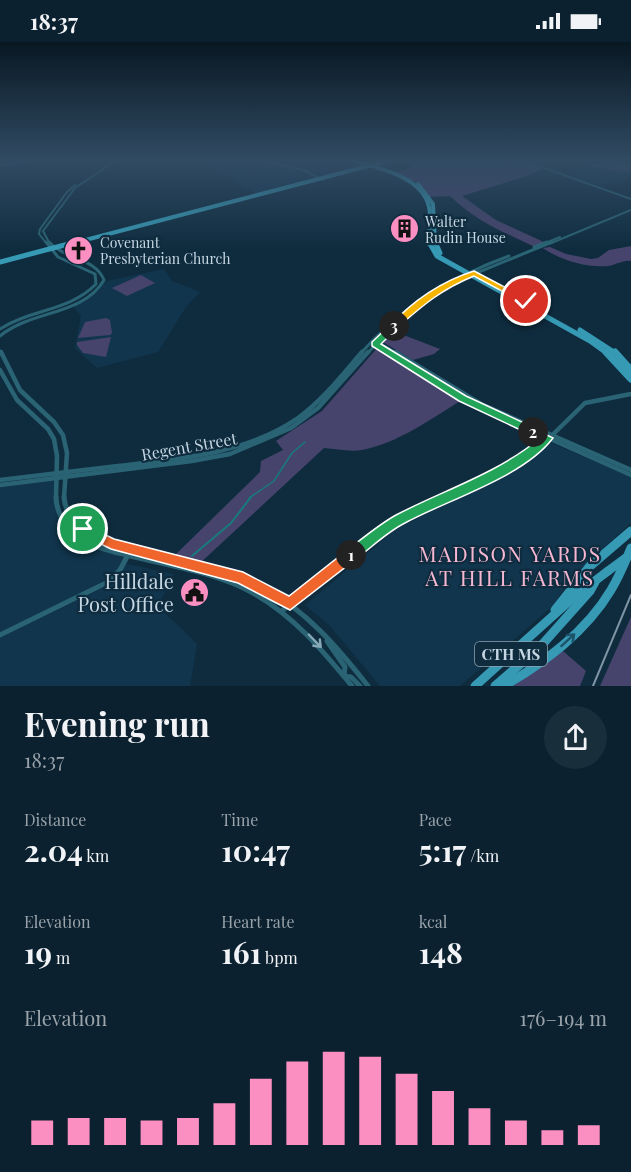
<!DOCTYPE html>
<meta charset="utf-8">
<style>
:root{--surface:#0b212f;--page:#192e3b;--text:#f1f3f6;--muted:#9aa3aa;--accent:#fc8fc2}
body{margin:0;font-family:"Playfair Display",serif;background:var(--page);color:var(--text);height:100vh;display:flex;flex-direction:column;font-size:22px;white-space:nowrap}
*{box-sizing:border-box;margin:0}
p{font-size:20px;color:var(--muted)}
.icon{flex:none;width:33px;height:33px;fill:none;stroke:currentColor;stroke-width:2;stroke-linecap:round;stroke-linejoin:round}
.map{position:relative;height:644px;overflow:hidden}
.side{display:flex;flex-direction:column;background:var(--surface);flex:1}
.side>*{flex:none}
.pin{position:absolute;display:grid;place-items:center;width:51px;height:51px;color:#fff;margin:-26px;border:3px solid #fff;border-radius:50%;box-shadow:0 2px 6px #0007}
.km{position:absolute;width:30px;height:30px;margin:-15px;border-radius:50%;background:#222;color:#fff;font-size:16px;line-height:30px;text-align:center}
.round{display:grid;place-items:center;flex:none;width:63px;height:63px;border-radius:32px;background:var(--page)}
.head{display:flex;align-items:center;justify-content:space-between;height:102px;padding:0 24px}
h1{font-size:33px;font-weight:700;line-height:45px}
.stats{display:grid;grid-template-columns:repeat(3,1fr);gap:9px;height:102px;padding:6px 24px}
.stats div{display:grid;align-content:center}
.stats b{font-size:30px;font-weight:700}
.stats small{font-size:16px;font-weight:400}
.stats p{font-size:16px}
.chart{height:168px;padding:12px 24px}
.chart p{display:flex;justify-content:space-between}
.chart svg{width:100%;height:108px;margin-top:6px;stroke:var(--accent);stroke-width:6}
.status{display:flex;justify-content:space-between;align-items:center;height:42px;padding:0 30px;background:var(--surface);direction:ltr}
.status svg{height:16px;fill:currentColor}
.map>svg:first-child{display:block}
.built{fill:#11354d}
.green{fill:#46446c}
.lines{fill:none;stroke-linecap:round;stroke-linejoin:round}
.stream-far1{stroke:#177a7c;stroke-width:1.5}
.stream{stroke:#177a7c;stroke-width:2}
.minor-far3{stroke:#2a6474;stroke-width:2}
.minor-far2{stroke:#2a6474;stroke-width:3}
.minor-far1{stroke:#2a6474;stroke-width:4.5}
.minor{stroke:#2a6474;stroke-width:5}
.major-far3{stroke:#379ab5;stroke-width:4}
.major-far2{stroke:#379ab5;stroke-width:5}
.major-far1{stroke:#379ab5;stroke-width:7}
.major{stroke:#379ab5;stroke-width:9}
.rail{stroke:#7f94a4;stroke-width:2}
.major-bridge{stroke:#379ab5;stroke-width:9}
.oneway{stroke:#1d5268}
.oneway2{stroke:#87a8b7}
.split-1{fill:#f0652b;stroke:#fff;stroke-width:1.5}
.split-2{fill:#22a559;stroke:#fff;stroke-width:1.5}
.split-3{fill:#22a559;stroke:#fff;stroke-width:1.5}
.split-4{fill:#f5b400;stroke:#fff;stroke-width:1.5}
.labels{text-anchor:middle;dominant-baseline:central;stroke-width:4.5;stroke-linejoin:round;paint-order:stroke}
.far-poi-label{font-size:14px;fill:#c5d6e3;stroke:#0f2c3f;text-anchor:start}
.shield{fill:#0f2c3f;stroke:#8ea3b2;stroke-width:1.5}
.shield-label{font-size:15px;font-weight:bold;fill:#c5d6e3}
.street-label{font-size:16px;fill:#c5d6e3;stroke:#0f2c3f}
.near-poi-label{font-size:20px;fill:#c5d6e3;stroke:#0f2c3f;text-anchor:end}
.near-neighbourhood-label{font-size:21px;letter-spacing:1.5px;fill:#f6b7d2;stroke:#0f2c3f}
</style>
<div class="status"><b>18:37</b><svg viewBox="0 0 49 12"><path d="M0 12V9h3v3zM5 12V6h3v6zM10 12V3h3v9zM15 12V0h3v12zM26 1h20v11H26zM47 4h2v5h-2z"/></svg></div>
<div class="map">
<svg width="631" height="644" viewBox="0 0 631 644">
<rect width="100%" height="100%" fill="#0f2c3f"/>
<g class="built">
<path d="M199,117H395L258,153Z"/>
<path d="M597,119L621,120L631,123V133L624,139H614L598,144L567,133L578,129L582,123Z"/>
<path d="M164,227L172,239L200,250L186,265L158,310L97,326L75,306L81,274L72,263L95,251L103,240Z"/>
<path d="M549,400L631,435V481L572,535L553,564L460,644H380L329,583L305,563L395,488L509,430Z"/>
<path d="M56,436L55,451L64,480L88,501L127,513L115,533L0,593V443Z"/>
<path d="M127,522L174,532L158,564L197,602L190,644H0V596L109,543Z"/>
</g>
<g class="green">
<path d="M402,117H519L545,126L527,134L462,154L496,178L546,201L535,205C503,190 476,179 450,154L428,155L417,141L395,131L413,125L397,118Z"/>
<path d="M597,119L621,120L631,123V131L589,124Z"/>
<path d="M631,204V219C623,218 616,223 608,224C587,226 560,218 543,206L550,205L566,212L591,217L598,216L609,208Z"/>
<path d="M141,233L155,241L127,254L112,246Z"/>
<path d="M106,276L110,278L112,291L110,293L78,296L85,280Z"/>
<path d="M393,289L440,307L434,312L413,318L381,299Z"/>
<path d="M111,295L106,315L83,311L77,303V300Z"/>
<path d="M378,305L462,358C431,377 398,401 362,408C350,410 336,407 324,406L198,523L172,516L260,430L261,419L283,408L276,399L322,369Z"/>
<path d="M631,575V644H600Z"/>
<path d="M563,609L586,629L580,644H513Z"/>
</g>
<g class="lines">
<path class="stream-far1" d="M249,456L274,439L292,411L305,400"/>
<path class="stream" d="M192,514L231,481L251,455"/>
<g class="minor-far3">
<path d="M254,117L303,128L323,138"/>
<path d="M519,117L631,157"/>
<path d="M0,124L37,117"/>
<path d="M47,202L39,192L40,187L67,150L75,143"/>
<path d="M50,202L43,189L75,146L118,117"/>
<path d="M543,202L560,195"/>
<path d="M549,202L631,168"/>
</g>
<g class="minor-far2">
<path d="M534,205L547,200"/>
<path d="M0,287C31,267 70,269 96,242L95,232L58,215L46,200"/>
<path d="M0,294C31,268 83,274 104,238C96,216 64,217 49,200"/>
<path d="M376,299L398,312"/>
<path d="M375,301L393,312"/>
<path d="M0,309L1,312"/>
<path d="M360,312C402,265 451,235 509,214"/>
<path d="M367,312L383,294L440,246L552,200"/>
</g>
<g class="minor-far1">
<path d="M1,310L20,348L54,380L63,393L67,411L64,456"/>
<path d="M390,310L479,365L631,433"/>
<path d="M395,310L481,362L631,428"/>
<path d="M0,328L17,358L48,387L54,397L57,414L56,456"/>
<path d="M528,411L547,396"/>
<path d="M0,438C39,433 79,429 118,424C179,417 246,412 298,376C323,358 342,333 362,310"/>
<path d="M0,443L192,419L230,412L291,386L318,366L368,310"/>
<path d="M446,456L537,408L585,361L631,352"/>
</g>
<g class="minor">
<path d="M56,455C56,469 65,485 77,494C91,505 110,509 127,513C168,524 216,530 253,551C294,574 323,609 352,644"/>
<path d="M64,455C68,505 150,510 189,520C213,526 239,533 262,545C306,568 338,606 368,644"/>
<path d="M258,552C269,553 278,564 289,562"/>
<path d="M283,568L389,484L449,455"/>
<path d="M0,593L106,541L120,528L131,507"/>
<path d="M327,599L345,625L344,634"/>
<path d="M344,634L351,635L360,644"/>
</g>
<g class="major-far3">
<path d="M348,117C374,125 422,133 429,165C432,177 428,189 429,202"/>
<path d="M418,142L433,162L435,202"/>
<path d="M70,202L395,117"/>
</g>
<g class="major-far2">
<path d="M429,200L437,214L590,299L608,312"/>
<path d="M435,200L440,211"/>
<path d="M0,220L76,200"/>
<path d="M580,288L617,312"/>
</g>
<g class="major-far1">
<path d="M606,310L631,337"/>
<path d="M615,310L631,328"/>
</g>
<g class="major">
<path d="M555,568L589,525L631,489"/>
<path d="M475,644L575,554L608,529"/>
<path d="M495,644L540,605L590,549L595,540"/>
<path d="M504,644C545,620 586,590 611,548C619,535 625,520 631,506"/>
</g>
<path class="rail" d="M593,644L631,553"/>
<path class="major-bridge" d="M608,529L631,512"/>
</g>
<defs><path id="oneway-shaft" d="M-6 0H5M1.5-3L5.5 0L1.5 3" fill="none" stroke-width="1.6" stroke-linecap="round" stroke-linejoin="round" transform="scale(1.5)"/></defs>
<use class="oneway" href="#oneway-shaft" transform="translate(568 598) rotate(-42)"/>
<use class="oneway2" href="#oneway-shaft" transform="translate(315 599) rotate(46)"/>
<linearGradient id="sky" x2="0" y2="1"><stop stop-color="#081823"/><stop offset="0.57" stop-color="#314b63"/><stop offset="1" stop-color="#314b63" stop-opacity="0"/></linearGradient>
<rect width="631" height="207" fill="url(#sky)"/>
<path class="split-1" d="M83,482L114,497L243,530L289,554L346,509H356L358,513L356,517L290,568L238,541L111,507L78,491L76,487L78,484Z"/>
<path class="split-2" d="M533,386L553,396C524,435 447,458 405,481C387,490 372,505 356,517H346L344,513L346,509C362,497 378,483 396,473C444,448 496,432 539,397L528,390Z"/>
<path class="split-3" d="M391,282L399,284L381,302L466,354L537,387V392H529L459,359L372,304V300Z"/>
<path class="split-4" d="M474,229L531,259L524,261L474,234C442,247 423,263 397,286L390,284C412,259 442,239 474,229Z"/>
<defs>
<symbol id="building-disc" viewBox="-11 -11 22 22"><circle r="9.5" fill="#fc8fc2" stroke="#0f2c3f"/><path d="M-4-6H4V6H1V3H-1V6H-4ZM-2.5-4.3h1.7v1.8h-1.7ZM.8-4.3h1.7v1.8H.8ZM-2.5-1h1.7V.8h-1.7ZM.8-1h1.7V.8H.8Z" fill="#111"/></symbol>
<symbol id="church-disc" viewBox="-11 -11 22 22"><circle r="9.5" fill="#fc8fc2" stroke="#0f2c3f"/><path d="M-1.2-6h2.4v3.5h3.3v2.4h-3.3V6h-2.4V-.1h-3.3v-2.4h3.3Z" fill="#111"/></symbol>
<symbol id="civic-disc" viewBox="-11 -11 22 22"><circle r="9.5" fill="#fc8fc2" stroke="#0f2c3f"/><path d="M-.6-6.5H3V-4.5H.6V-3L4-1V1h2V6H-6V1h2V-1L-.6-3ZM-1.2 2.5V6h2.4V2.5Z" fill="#111"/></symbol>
</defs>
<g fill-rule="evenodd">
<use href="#building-disc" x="388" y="170" width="33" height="33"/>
<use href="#church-disc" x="62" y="192" width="33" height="33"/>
<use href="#civic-disc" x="178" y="534" width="33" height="33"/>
</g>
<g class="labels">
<g class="far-poi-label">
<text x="425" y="179">Walter<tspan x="425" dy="16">Rudin House</tspan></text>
<text x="100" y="200">Covenant<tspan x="100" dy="16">Presbyterian Church</tspan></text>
</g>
<rect class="shield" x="475" y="600" width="72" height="24" rx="4.5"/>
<g class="shield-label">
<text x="511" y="612">CTH MS</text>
</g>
<g class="street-label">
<text transform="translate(189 404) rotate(-10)">Regent Street</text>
</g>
<g class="near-poi-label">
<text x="174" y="538">Hilldale<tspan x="174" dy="23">Post Office</tspan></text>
</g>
<g class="near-neighbourhood-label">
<text x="510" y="511">MADISON YARDS<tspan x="510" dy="24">AT HILL FARMS</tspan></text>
</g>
</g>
</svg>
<div class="pin" style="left:83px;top:487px;background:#1e9e55"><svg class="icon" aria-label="arrive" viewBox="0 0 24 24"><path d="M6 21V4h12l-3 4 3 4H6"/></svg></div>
<div class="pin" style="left:526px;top:259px;background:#d93025"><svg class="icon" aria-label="check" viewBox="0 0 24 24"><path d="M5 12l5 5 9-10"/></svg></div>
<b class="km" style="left:351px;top:513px">1</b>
<b class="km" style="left:533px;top:390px">2</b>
<b class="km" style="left:394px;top:284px">3</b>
</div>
<section class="side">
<div class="head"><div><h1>Evening run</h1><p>18:37</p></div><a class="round"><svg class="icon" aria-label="share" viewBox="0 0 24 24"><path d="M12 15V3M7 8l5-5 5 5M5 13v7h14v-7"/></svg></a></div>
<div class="stats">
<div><p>Distance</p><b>2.04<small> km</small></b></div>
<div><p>Time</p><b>10:47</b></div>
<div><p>Pace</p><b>5:17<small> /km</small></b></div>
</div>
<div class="stats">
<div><p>Elevation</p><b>19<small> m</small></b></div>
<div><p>Heart rate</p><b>161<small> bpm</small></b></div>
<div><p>kcal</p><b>148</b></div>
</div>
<div class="chart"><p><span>Elevation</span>176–194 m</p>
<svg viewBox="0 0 160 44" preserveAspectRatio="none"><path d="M5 44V34M15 44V33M25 44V33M35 44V34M45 44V33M55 44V27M65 44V17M75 44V10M85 44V6M95 44V8M105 44V15M115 44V22M125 44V29M135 44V34M145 44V38M155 44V36"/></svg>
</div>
</section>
